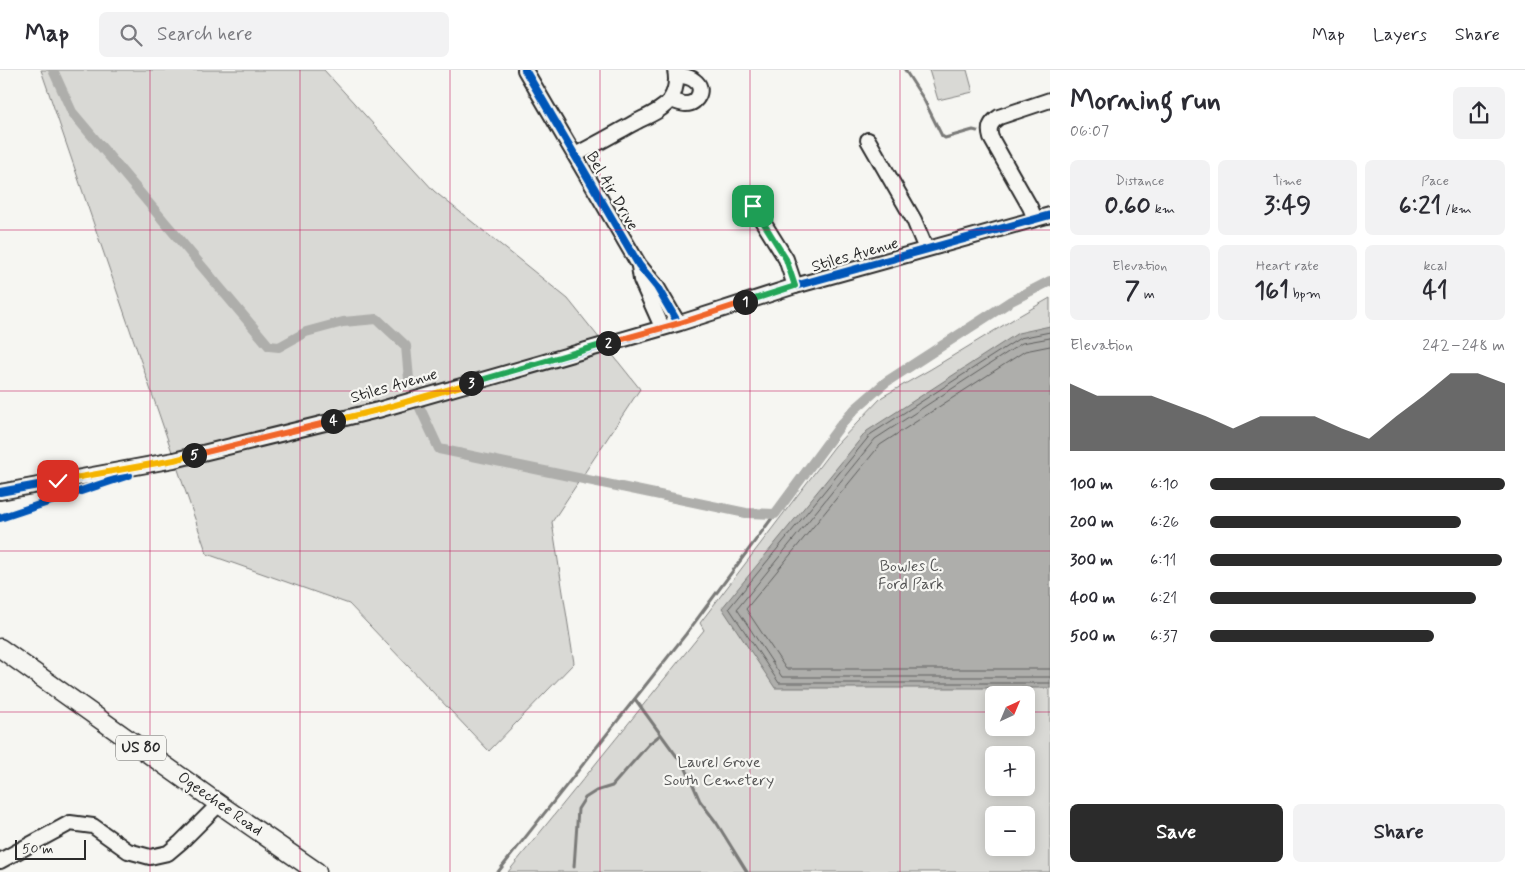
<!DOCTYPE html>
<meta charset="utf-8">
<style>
:root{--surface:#fff;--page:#f2f2f3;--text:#2b2b33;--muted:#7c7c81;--line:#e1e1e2;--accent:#2b2b2b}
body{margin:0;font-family:Mynerve,sans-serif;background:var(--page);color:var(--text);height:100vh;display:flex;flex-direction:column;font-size:19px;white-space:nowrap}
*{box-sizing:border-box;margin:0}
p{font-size:16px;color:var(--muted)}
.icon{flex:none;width:28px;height:28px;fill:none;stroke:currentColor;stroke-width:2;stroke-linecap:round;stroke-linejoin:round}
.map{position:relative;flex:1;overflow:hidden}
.side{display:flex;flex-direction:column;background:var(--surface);width:475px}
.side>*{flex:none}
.needle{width:32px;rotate:44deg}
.controls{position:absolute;left:985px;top:616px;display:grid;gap:10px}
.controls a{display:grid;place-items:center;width:50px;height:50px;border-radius:8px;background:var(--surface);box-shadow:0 2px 12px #0003;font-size:25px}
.scale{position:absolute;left:15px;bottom:12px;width:71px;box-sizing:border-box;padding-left:5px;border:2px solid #2b2b2b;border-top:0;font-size:14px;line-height:18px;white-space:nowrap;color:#2b2b2b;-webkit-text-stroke:4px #f6f6f2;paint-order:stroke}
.pin{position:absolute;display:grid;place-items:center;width:42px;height:42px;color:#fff;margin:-21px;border-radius:10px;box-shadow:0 2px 8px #0006}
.km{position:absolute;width:25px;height:25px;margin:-12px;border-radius:50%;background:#222;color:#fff;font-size:14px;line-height:25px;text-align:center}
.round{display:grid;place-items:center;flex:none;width:52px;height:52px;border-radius:8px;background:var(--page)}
.summary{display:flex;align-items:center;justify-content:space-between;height:85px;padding:0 20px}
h1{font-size:28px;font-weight:700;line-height:38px}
.figures{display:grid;grid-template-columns:repeat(3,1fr);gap:8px;height:85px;padding:5px 20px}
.figures div{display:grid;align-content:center;border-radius:8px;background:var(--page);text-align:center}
.figures b{font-size:25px;font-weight:700}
.figures small{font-size:14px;font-weight:400}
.figures p{font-size:14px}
.chart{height:140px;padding:10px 20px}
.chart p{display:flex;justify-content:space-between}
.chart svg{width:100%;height:90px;margin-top:5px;fill:var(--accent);opacity:.7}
.button{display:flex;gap:10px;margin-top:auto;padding:10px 20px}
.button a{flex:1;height:58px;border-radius:8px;background:var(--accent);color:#fff;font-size:20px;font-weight:700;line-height:58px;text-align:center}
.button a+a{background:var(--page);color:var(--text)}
ul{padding:0 20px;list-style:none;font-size:16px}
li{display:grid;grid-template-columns:80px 60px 1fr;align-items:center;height:38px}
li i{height:12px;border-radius:6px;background:var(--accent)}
header{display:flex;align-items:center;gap:30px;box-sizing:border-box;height:70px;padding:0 25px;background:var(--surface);border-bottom:1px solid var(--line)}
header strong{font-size:24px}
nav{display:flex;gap:28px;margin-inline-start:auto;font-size:18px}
.search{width:350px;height:45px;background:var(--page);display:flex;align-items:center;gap:12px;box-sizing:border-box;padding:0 18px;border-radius:8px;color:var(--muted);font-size:19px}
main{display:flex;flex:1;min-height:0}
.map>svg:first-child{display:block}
.green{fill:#d9d9d5;stroke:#828280;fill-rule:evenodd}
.water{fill:#aeaeab;stroke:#7a7a78}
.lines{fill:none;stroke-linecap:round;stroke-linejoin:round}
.shore{stroke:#5f5f5e;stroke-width:1}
.stream{stroke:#7a7a78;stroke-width:3}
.canal{stroke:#aeaeab;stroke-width:10}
.minor-casing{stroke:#2b2b2b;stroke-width:18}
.major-casing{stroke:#2b2b2b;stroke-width:21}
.minor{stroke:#f6f6f2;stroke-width:14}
.major{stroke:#f6f6f2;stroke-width:18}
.cycleway-casing{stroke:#f6f6f2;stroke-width:11}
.cycleway{stroke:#0057b8;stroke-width:8}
.split-1-casing{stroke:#fff;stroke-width:10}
.split-2-casing{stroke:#fff;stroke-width:10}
.split-3-casing{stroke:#fff;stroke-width:10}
.split-4-casing{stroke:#fff;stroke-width:10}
.split-5-casing{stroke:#fff;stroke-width:10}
.split-6-casing{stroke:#fff;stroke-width:10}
.split-1{stroke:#22a559;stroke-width:6}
.split-2{stroke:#f0652b;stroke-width:6}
.split-3{stroke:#22a559;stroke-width:6}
.split-4{stroke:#f5b400;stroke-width:6}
.split-5{stroke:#f0652b;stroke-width:6}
.split-6{stroke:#f5b400;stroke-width:6}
.grid{fill:none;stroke:#c2185b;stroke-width:1;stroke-opacity:0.55}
.labels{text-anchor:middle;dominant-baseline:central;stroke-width:4.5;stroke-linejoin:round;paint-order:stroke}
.shield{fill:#f6f6f2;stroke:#686867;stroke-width:1}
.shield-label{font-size:15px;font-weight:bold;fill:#2b2b2b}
.street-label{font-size:16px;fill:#2b2b2b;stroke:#f6f6f2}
.park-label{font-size:16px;fill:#565656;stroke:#f6f6f2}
</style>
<header>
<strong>Map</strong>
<div class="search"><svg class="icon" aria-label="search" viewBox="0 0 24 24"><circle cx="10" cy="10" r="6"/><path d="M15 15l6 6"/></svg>Search here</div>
<nav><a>Map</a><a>Layers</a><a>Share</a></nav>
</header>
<main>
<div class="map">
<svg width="1050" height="802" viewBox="0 0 1050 802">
<rect width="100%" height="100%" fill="#f6f6f2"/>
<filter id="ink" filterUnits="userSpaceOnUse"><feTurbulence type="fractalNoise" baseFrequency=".02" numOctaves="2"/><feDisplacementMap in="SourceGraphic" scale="10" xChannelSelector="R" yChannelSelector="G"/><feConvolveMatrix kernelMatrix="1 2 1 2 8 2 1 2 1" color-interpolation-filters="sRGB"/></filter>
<g filter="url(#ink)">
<g class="green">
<path d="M41,0H324L434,121L568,229L640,319L552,452L574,593L489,681L349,534L207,484Z"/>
<path d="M929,0H967L973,22L938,30Z"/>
<path d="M1050,228V802H508L704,560L700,553L835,376L882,327L931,299L1017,247ZM994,625H1026V658H994ZM994,685H1026V718H994ZM994,745H1026V778H994Z"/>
</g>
<path class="water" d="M1050,256V618H775L722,538L867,361L1018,263Z"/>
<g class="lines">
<g class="shore">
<path d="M1050,262L1020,268L871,364L729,538L779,613H1050"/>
<path d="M1050,268L1022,273L875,369L737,539L782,607H1050"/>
<path d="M1050,276L1025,281L880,375L746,539L786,599H1050"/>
</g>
<g class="stream">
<path d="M905,0L923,28L942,66L945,68L973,60L977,61"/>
<path d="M635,629L686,699L700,731L716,752L747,802"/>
<path d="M574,797L578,739L585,728L596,721L612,716L649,674L660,665"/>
<path d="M498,802L686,564L775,444"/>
</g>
<g class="canal">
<path d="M53,0L72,42L269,276L279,277L306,262L343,252L377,249L406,276L409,309"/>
<path d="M420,338L439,379L746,443L775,444L840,356L855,339L886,312L1011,231L1050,211"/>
</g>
<defs>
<g id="minor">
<path d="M525,0L639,195L657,217L678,253"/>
<path d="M670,30C675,31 681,34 686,34C698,34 705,18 695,11C690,6 682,6 676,5"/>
<path d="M868,70L914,150L926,179"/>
<path d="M575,85C595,75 614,64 634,53C645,47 662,41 670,30C676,21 677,10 675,0"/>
<path d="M753,136L786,189L795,216"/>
<path d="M1035,149L1030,137L991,68C988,58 990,53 999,47L1050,30"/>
<path d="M639,196L641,210L662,257"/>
<path d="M0,422L174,390L378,340L680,253L795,216L1050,145"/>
<path d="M0,791L70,753L93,756L128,781L150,787L168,783L181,772L219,734"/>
</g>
<path id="major" d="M0,578L219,734L317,802"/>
</defs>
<use href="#minor" class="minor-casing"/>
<use href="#major" class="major-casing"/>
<use href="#minor" class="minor"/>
<use href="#major" class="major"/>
<defs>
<g id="cycleway">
<path d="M525,0L639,195L657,217L678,253"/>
<path d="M0,422L174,390L378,340L680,253L795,216L1050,145"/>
<path d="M0,448L129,405"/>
</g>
</defs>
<use href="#cycleway" class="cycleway-casing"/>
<use href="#cycleway" class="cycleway"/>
</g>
</g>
<g class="lines" filter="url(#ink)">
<defs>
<path id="split-1" d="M745,232L795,216L786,189L753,136"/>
<path id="split-2" d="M608,273L680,253L745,232"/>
<path id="split-3" d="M471,313L608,273"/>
<path id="split-4" d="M333,351L378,340L471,313"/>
<path id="split-5" d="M194,385L333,351"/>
<path id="split-6" d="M58,411L174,390L194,385"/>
</defs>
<use href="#split-1" class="split-1-casing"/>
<use href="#split-2" class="split-2-casing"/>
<use href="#split-3" class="split-3-casing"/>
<use href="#split-4" class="split-4-casing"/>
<use href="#split-5" class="split-5-casing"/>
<use href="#split-6" class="split-6-casing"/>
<use href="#split-1" class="split-1"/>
<use href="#split-2" class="split-2"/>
<use href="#split-3" class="split-3"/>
<use href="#split-4" class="split-4"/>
<use href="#split-5" class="split-5"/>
<use href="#split-6" class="split-6"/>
</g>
<path class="grid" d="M150,0V802M300,0V802M450,0V802M600,0V802M750,0V802M900,0V802M0,160H1050M0,321H1050M0,481H1050M0,642H994M1026,642H1050"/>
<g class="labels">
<rect class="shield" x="116" y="665.5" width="50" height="25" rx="4"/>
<g class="shield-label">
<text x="141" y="678">US 80</text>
</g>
<g class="street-label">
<text transform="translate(612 121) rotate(60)">Bel Air Drive</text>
<text transform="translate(855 185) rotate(-16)">Stiles Avenue</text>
<text transform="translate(394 316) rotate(-16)">Stiles Avenue</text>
<text transform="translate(220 734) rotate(35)">Ogeechee Road</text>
</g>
<g class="park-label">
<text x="911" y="496">Bowles C.<tspan x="911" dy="18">Ford Park</tspan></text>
<text x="719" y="692">Laurel Grove<tspan x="719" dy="18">South Cemetery</tspan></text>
</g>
</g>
</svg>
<div class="controls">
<a><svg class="needle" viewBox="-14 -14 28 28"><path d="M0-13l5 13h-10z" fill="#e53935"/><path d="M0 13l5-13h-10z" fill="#7c7c81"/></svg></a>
<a>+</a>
<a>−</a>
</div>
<div class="scale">50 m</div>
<div class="pin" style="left:753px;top:136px;background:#1e9e55"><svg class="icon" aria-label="arrive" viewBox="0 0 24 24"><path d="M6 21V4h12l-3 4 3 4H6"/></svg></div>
<div class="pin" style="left:58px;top:411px;background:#d93025"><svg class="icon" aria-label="check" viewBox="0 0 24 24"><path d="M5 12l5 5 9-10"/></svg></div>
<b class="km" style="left:745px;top:232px">1</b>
<b class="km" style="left:608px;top:273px">2</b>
<b class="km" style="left:471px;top:313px">3</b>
<b class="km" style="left:333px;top:351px">4</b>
<b class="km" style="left:194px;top:385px">5</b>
</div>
<section class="side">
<div class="summary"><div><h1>Morning run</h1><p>06:07</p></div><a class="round"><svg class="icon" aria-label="share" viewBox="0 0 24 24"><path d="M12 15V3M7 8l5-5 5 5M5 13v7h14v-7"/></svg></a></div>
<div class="figures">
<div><p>Distance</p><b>0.60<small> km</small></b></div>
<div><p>Time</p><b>3:49</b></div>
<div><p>Pace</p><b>6:21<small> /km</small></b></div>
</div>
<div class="figures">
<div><p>Elevation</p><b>7<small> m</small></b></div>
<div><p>Heart rate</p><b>161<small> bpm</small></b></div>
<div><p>kcal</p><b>41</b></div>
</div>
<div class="chart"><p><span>Elevation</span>242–248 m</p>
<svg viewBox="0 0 160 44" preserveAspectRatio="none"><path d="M0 44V11L10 17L20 17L30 17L40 22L50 27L60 33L70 27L80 27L90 27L100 33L110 38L120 27L130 17L140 6L150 6L160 11V44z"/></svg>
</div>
<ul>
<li><b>100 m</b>6:10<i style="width:100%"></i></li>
<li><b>200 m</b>6:26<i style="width:85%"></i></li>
<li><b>300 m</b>6:11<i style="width:99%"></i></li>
<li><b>400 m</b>6:21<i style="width:90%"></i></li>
<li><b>500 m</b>6:37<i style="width:76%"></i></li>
</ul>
<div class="button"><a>Save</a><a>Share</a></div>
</section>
</main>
